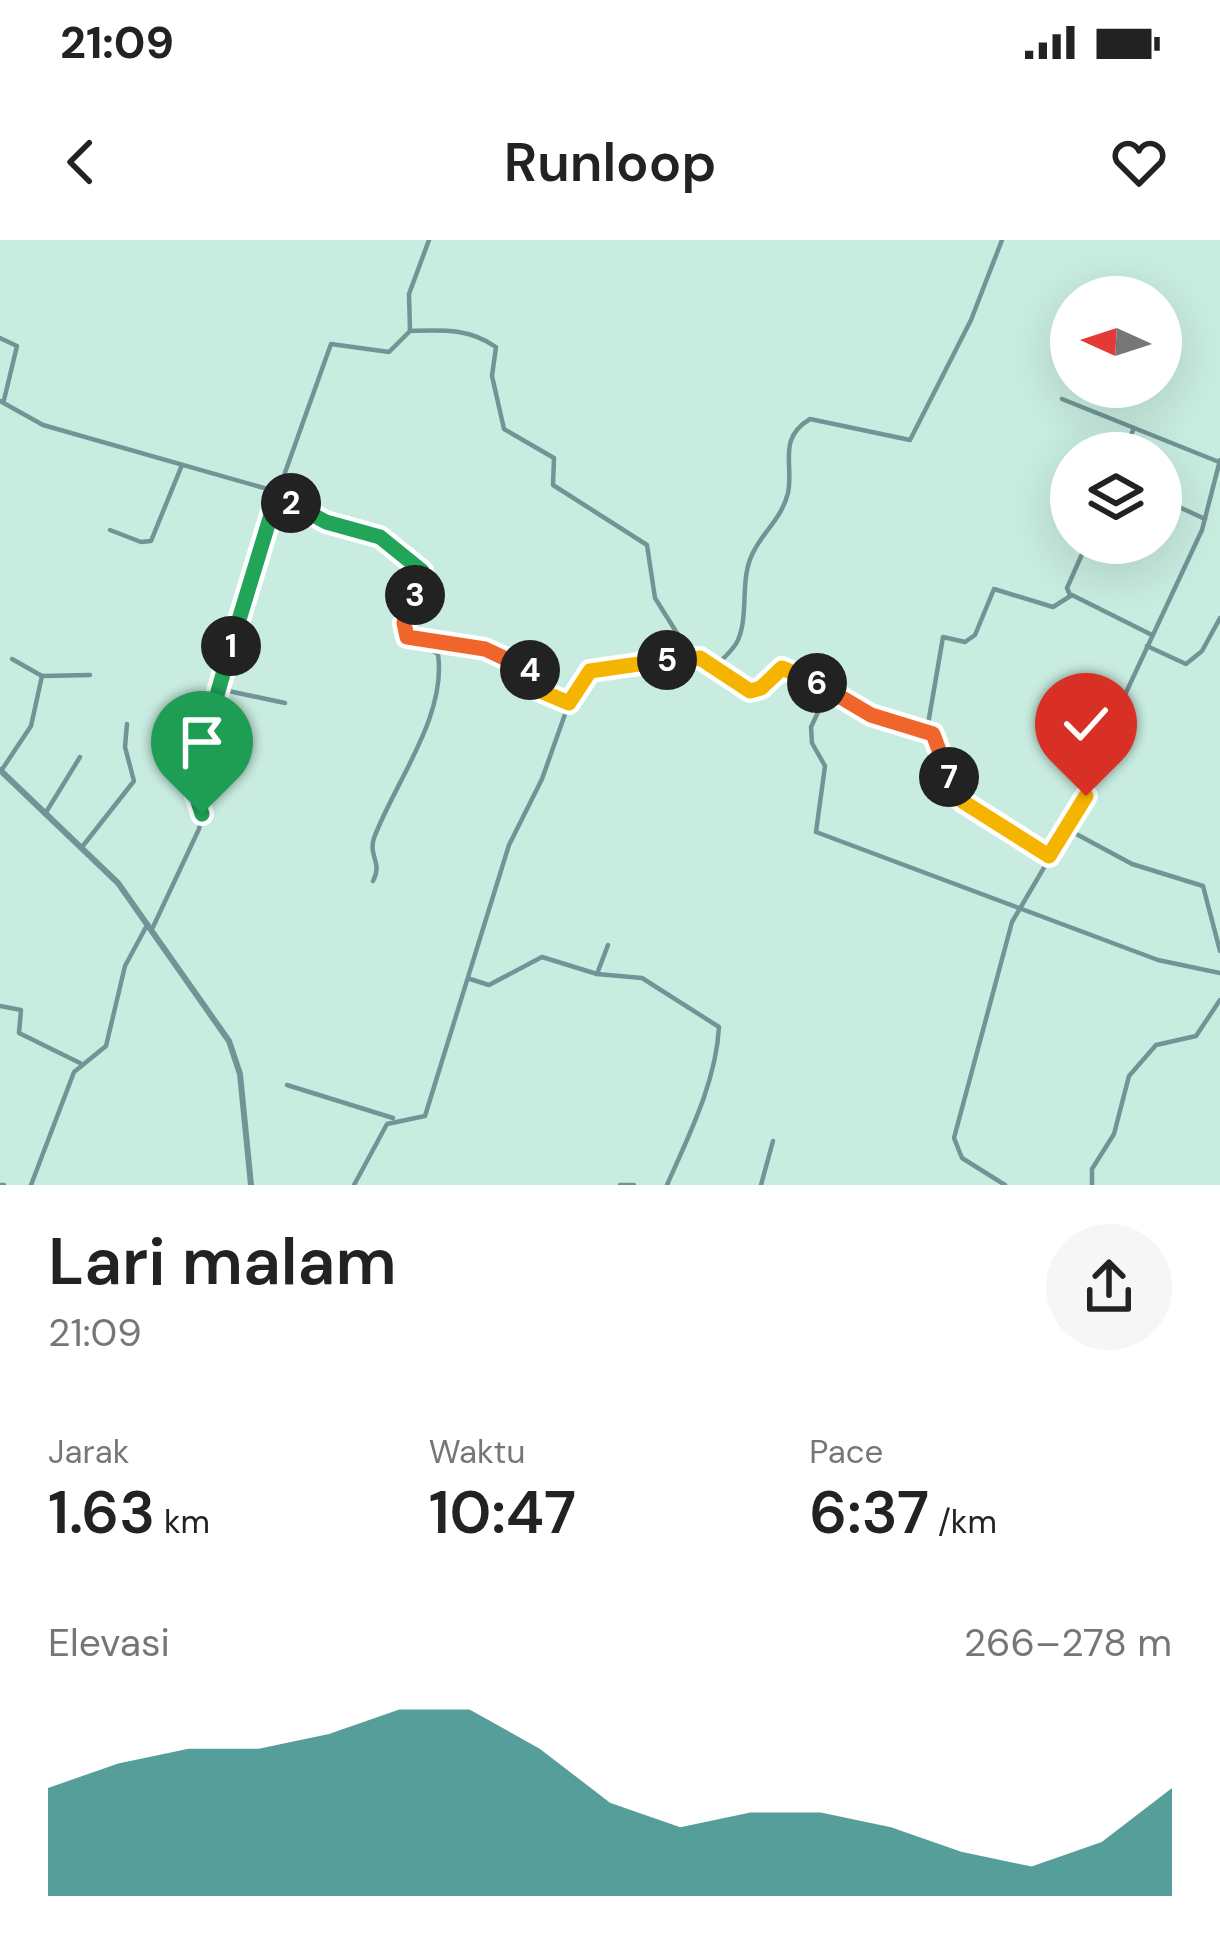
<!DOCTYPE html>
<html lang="id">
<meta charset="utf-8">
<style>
:root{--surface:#fff;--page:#f6f6f6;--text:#222;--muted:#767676;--accent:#0f766e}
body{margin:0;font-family:"DM Sans",sans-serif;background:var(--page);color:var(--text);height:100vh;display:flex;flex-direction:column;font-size:45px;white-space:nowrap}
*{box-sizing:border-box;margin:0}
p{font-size:39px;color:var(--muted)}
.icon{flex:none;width:66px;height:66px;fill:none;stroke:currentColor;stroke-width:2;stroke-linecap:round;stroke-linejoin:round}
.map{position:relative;height:945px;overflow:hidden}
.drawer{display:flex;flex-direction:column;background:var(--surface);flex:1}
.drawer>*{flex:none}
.needle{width:78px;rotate:273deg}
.tools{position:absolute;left:1050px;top:36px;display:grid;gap:24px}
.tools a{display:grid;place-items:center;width:132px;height:132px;border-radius:50%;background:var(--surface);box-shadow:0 12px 48px #0002;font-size:60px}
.pin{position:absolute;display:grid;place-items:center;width:102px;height:102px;color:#fff;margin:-123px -51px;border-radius:50% 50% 50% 0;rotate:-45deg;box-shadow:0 0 12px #0007}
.pin .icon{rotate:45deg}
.km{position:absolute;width:60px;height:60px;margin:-30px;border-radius:50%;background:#222;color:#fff;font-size:33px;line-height:60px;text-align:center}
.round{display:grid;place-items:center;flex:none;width:126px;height:126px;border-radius:63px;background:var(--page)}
.summary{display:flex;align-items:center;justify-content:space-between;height:204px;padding:0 48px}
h1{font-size:66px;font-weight:600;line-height:90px}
.metrics{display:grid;grid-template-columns:repeat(3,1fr);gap:18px;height:204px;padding:12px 48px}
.metrics div{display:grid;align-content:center}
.metrics b{font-size:60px;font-weight:600}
.metrics small{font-size:33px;font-weight:400}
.metrics p{font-size:33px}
.chart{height:336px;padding:24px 48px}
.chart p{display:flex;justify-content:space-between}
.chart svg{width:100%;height:216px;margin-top:12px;fill:var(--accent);opacity:.7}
.status{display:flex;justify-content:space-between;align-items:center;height:84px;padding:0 60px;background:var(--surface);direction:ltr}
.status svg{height:33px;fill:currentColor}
header{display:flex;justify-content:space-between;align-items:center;height:156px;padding:0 48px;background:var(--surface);font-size:54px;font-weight:600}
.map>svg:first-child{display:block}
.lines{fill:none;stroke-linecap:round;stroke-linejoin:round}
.minor{stroke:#729496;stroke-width:4.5}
.tertiary{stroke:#729496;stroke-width:6}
.split-1-casing{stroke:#fff;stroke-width:24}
.split-2-casing{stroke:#fff;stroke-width:24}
.split-3-casing{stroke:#fff;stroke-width:24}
.split-4-casing{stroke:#fff;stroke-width:24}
.split-5-casing{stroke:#fff;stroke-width:24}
.split-6-casing{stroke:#fff;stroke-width:24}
.split-7-casing{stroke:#fff;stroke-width:24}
.split-8-casing{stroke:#fff;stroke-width:24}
.split-1{stroke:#22a559;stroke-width:15}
.split-2{stroke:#22a559;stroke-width:15}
.split-3{stroke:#22a559;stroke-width:15}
.split-4{stroke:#f0652b;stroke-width:15}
.split-5{stroke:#f5b400;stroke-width:15}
.split-6{stroke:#f5b400;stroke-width:15}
.split-7{stroke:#f0652b;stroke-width:15}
.split-8{stroke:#f5b400;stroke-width:15}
</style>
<div class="status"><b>21:09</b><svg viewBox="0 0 49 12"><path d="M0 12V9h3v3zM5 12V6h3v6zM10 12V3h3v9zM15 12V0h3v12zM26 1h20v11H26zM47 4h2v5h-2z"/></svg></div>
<header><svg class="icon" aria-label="back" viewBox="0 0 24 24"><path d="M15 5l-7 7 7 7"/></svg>Runloop<svg class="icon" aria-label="heart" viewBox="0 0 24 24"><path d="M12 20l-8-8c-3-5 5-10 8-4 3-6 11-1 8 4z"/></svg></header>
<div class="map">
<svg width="1220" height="945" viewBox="0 0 1220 945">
<rect width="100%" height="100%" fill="#c8ece0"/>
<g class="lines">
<g class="minor">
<path d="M410,91L409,54L429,0"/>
<path d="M0,98L17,106L4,160"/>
<path d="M1062,159L1219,222"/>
<path d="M0,161L43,185L278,252"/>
<path d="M1123,213L1134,188"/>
<path d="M277,255L325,282L380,297L422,333L403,391L438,414C447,476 395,542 374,598C368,616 383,623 373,641"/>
<path d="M1166,261L1205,279"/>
<path d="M110,290L141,302L151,301L182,225"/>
<path d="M1070,355L1067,348L1087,303"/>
<path d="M1147,406L1186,424L1202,411L1220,378"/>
<path d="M12,419L42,436L90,435"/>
<path d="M714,428C721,420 734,410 738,400C750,372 738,337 755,309C766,289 782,277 788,253C794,224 777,199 810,179L910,200L971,80L1002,0"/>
<path d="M219,449L285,463"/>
<path d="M829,449L811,487L812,503L825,526L816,592L1158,720L1220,733"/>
<path d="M569,463L595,429L697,417L739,447L754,451L777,429L787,427L871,475L933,494L957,557L1050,616"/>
<path d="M927,490L943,397L965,402L975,395L994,349L1053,367L1072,355L1152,395"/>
<path d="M1,531L31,486L42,436"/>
<path d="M45,574L80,517"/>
<path d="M1067,589L1132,624L1203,646L1220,711"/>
<path d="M82,607L134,541L125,507L127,484"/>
<path d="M153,687L199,589L202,574L192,543L277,255L331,104L389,112L410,91C443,90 468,88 496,107L492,136L504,189L554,218L553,245L647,305L655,358L692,417"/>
<path d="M597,734L608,705"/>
<path d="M470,739L489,745L542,717L597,734L642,738L719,787C716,842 689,895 667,945"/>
<path d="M0,766L21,770L19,793L80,823"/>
<path d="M287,845L393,878"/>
<path d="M0,945H4"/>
<path d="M31,945L74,832L106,806L125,726L146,687"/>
<path d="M354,945L387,884L425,876L509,605L542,539L569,463L532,444L533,431L485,409L422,402"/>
<path d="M620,945H634"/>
<path d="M761,945L773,901"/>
<path d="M1005,945L962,918L954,898L1012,682L1086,556L1108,491L1202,290L1220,220"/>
<path d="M1092,945V929L1114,894L1129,836L1156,805L1196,796L1220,760"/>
</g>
<path class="tertiary" d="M0,530L118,643L229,801L240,834L251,945"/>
</g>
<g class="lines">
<defs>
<path id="split-1" d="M202,574L192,543L231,406"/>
<path id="split-2" d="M231,406L277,255L291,263"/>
<path id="split-3" d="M291,263L326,282L380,297L422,331L415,355"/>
<path id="split-4" d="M415,355L404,383L407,397L485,409L530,430"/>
<path id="split-5" d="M530,430L538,450L569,463L590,431L667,420"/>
<path id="split-6" d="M667,420L700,418L750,451L761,448L782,428L817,443"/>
<path id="split-7" d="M817,443L871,475L933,494L949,537"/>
<path id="split-8" d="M949,537L962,561L1049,616L1086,556"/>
</defs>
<use href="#split-1" class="split-1-casing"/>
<use href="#split-2" class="split-2-casing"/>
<use href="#split-3" class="split-3-casing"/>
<use href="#split-4" class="split-4-casing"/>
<use href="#split-5" class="split-5-casing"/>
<use href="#split-6" class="split-6-casing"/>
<use href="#split-7" class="split-7-casing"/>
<use href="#split-8" class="split-8-casing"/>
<use href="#split-1" class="split-1"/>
<use href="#split-2" class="split-2"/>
<use href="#split-3" class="split-3"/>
<use href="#split-4" class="split-4"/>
<use href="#split-5" class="split-5"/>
<use href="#split-6" class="split-6"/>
<use href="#split-7" class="split-7"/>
<use href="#split-8" class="split-8"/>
</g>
</svg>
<div class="tools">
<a><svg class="needle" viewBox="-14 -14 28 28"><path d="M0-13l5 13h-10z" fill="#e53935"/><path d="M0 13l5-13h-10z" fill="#767676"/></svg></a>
<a><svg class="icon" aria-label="layers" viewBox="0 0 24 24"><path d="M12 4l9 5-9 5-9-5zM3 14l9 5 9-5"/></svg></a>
</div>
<div class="pin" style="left:202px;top:574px;background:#1e9e55"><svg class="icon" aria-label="arrive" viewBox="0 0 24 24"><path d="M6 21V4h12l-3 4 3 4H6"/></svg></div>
<div class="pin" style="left:1086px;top:556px;background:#d93025"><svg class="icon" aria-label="check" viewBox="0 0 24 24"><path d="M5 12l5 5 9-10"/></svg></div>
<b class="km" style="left:231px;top:406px">1</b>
<b class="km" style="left:291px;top:263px">2</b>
<b class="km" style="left:415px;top:355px">3</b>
<b class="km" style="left:530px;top:430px">4</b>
<b class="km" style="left:667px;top:420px">5</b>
<b class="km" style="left:817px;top:443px">6</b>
<b class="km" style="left:949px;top:537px">7</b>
</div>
<section class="drawer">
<div class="summary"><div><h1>Lari malam</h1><p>21:09</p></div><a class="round"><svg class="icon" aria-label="share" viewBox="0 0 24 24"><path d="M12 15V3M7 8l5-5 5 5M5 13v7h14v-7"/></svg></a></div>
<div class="metrics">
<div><p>Jarak</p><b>1.63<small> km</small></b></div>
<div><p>Waktu</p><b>10:47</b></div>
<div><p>Pace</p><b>6:37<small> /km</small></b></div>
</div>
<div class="chart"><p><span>Elevasi</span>266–278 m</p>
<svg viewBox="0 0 160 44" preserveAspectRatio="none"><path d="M0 44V22L10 17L20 14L30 14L40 11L50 6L60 6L70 14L80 25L90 30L100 27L110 27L120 30L130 35L140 38L150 33L160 22V44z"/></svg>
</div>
</section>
